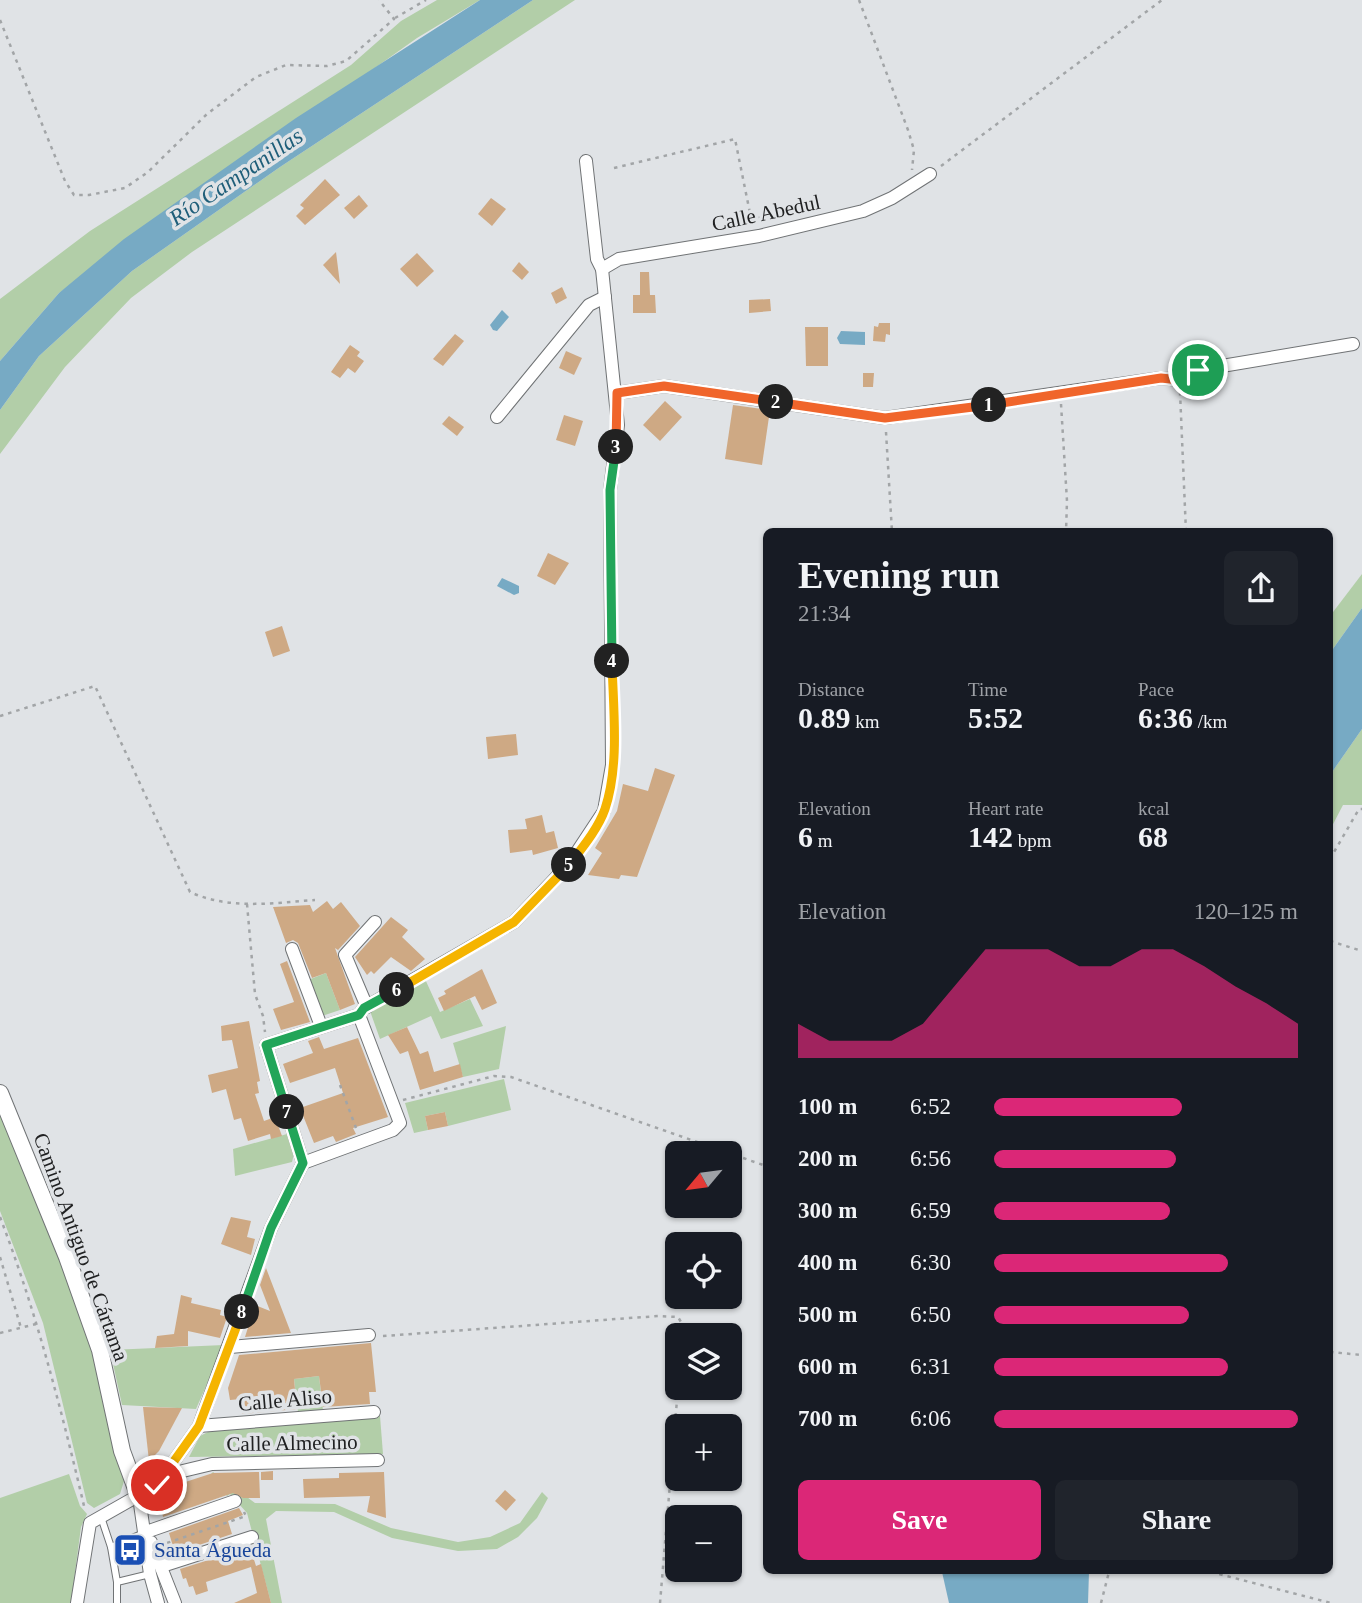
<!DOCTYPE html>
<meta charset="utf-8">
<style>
:root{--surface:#171b24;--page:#20242c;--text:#f1f3f6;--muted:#9ea1a6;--accent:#db2777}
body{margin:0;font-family:"Times New Roman",serif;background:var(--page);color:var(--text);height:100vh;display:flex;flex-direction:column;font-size:26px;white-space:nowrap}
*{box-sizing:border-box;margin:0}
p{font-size:23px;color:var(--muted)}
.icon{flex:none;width:38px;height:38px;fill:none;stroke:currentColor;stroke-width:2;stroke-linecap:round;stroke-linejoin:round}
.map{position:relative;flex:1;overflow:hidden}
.details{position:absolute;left:763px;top:528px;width:570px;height:1046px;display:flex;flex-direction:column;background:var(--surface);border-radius:10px;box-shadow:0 2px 5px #0004}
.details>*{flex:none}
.needle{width:46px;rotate:241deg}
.controls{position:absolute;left:665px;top:1141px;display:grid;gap:14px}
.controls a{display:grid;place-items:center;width:77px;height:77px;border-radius:10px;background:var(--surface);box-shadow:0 2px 5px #0004;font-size:35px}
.pin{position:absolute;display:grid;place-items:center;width:60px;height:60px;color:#fff;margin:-30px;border:4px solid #fff;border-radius:50%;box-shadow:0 2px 7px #0007}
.km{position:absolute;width:35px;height:35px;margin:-18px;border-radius:50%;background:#222;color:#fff;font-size:19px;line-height:35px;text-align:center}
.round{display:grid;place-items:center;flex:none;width:74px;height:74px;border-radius:10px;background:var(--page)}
.summary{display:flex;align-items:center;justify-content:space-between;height:119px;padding:0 35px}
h1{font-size:38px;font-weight:700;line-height:52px}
.stats{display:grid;grid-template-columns:repeat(3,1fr);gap:10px;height:119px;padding:7px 35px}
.stats div{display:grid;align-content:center}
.stats b{font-size:30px;font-weight:700}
.stats small{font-size:19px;font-weight:400}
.stats p{font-size:19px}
.chart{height:196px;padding:14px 35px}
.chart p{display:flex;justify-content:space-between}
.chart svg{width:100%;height:126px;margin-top:7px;fill:var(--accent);opacity:.7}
.button{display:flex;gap:14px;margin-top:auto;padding:14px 35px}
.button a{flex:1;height:80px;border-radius:10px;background:var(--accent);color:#fff;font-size:28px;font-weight:700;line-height:80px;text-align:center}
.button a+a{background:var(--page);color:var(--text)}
ul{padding:0 35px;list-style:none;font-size:23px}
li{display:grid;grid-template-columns:112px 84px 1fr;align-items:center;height:52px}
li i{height:18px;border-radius:9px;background:var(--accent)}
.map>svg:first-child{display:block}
.green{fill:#b2cea8}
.water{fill:#77aac4}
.building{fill:#cea984}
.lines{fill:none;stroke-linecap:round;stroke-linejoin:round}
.service-casing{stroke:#707375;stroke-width:8}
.minor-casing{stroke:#707375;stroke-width:14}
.tertiary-casing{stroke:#707375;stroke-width:18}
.path{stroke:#a2a5a7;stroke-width:2.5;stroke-dasharray:3.5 5;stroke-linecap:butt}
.service{stroke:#fff;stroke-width:6}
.minor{stroke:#fff;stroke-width:12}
.tertiary{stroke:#fff;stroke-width:16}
.split-1-casing{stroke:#fff;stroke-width:14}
.split-2-casing{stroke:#fff;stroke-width:14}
.split-3-casing{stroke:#fff;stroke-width:14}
.split-4-casing{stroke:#fff;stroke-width:14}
.split-5-casing{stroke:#fff;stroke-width:14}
.split-6-casing{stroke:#fff;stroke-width:14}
.split-7-casing{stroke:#fff;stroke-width:14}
.split-8-casing{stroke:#fff;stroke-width:14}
.split-9-casing{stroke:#fff;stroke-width:14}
.split-1{stroke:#f0652b;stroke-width:9}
.split-2{stroke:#f0652b;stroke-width:9}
.split-3{stroke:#f0652b;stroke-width:9}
.split-4{stroke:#22a559;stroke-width:9}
.split-5{stroke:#f5b400;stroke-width:9}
.split-6{stroke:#f5b400;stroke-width:9}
.split-7{stroke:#22a559;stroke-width:9}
.split-8{stroke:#22a559;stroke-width:9}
.split-9{stroke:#f5b400;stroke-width:9}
.labels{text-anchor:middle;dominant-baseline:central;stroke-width:7;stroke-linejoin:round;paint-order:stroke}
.street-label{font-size:21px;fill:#202122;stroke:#e0e3e6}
.transit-label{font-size:21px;fill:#164399;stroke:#e0e3e6;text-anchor:start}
.water-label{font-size:23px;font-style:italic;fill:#1f5e79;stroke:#e0e3e6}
</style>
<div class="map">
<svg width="1362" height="1603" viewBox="0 0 1362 1603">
<rect width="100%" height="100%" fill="#e0e3e6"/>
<g class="green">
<path d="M437,0H480L417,38L59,293L0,361V299L90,231L351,65L401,21Z"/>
<path d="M533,0H575L192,252L131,298L65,367L0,454V410L39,356L132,271L280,167Z"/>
<path d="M1362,574V608L1330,653V616Z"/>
<path d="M1362,729V805H1343L1330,830V775Z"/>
<path d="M326,973L340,1010L322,1016L308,980Z"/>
<path d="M425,979L440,1012L470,999L483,1026L441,1039L431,1016L380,1039L370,1011Z"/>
<path d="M506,1026L499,1069L463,1077L453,1043Z"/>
<path d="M504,1079L511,1110L448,1126L445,1112L425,1116L428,1130L414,1133L405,1103Z"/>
<path d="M0,1112L52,1234L92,1345L124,1481L120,1494L94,1508L87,1503L43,1323L0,1211Z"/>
<path d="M287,1134L294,1154L292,1162L235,1176L233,1149Z"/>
<path d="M224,1345L196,1409L122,1405L110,1350Z"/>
<path d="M319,1376L323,1410L298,1412L294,1379Z"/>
<path d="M380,1416L383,1454L189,1457L200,1436L212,1430Z"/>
<path d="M213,1472L255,1503L335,1504L391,1528L458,1542L490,1537L520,1523L542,1492L548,1498L537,1518L518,1537L497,1549L458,1551L392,1538L334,1512L276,1511L266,1519L282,1603H271L247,1513L230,1494L227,1496L209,1476Z"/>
<path d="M69,1474L80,1506L87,1514L81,1527L71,1603H0V1498Z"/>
</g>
<g class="water">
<path d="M480,0H533L280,167L132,271L39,356L0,410V361L59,293L124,239L296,118Z"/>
<path d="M502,310L509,317L497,331L493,330L490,325Z"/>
<path d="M841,331L865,332V345L840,344L837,338Z"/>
<path d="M502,578L519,586V593L514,595L497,586Z"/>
<path d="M1362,608V729L1330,775V653Z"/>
<path d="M942,1572H1089L1088,1603H949Z"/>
</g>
<g class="building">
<path d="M325,179L340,195L305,225L296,216L304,208L300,205Z"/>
<path d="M359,195L368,206L354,219L344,208Z"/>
<path d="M491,198L506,209L492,226L478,214Z"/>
<path d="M336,252L340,284L323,265Z"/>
<path d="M417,253L434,271L417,287L400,269Z"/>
<path d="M519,262L529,272L522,280L512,271Z"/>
<path d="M640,272H649L650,295H655L656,313H633V295H640Z"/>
<path d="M562,287L567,298L556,304L551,293Z"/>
<path d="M770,299L771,311L749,313V300Z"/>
<path d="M879,323H890V335L886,334L885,342L873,341L874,326L878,327Z"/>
<path d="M805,327H828V366H806Z"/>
<path d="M455,334L464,341L443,366L433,359Z"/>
<path d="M350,345L360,352L357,356L364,361L355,373L348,368L340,378L331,372Z"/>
<path d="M566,351L582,358L574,375L559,368Z"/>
<path d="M863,373H874L873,387H863Z"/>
<path d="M665,401L682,417L660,441L643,425Z"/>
<path d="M733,405L770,410L762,465L725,459Z"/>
<path d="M564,415L583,421L575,446L556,440Z"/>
<path d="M449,416L464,427L457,436L442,424Z"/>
<path d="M548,553L569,563L555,585L537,576Z"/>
<path d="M282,626L290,651L273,657L265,632Z"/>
<path d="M516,734L518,755L488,759L486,737Z"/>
<path d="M655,768L675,775L637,877L621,875L619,879L588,875L602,853L595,848L617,811L623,784L648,791Z"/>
<path d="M542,815L546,833L554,831L558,848L533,855L532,850L510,853L508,830L527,829L525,819Z"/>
<path d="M327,901L333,909L341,902L360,926L338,950L335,948L355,1004L340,1010L326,973L312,978L298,943L293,940L286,943L273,907L310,905L313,912Z"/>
<path d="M391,917L408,930L402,937L425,959L411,971L391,957L374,974L371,971L367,975L355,957Z"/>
<path d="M287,961L310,1022L281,1030L273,1009L294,1002L280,964Z"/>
<path d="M482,969L497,1003L482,1010L475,996L444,1011L438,998L446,994L444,991Z"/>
<path d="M249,1021L260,1081L257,1082L259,1093L255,1094L264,1121L275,1117L282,1136L271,1139L270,1134L248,1141L241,1118L234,1120L226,1089L212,1093L208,1075L238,1068L232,1040L222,1041L221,1026Z"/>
<path d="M407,1027L420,1054L428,1051L434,1072L460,1064L463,1077L420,1090L408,1051L400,1054L388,1035Z"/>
<path d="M319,1037L324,1049L358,1038L388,1117L353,1128L356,1134L336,1142L333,1136L314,1143L300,1108L343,1093L335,1068L290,1083L283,1064L313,1053L308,1041Z"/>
<path d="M445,1112L448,1126L428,1130L425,1116Z"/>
<path d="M231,1217L251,1221L247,1237L255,1239L251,1255L221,1244Z"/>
<path d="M266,1268L291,1333L245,1337L255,1305L270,1311L260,1285Z"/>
<path d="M181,1295L192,1298L191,1303L221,1310L220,1315L227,1317L220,1338L188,1331V1346L155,1348L157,1336L174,1334Z"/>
<path d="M371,1343L376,1392H369L370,1404L323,1407L319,1376L294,1379L297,1409L242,1414L241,1399L230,1400L228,1388L239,1355Z"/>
<path d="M143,1407L182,1408L159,1451L149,1461Z"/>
<path d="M273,1471V1480H261V1472Z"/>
<path d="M259,1472L260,1498H243L233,1493L163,1517L161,1508L164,1491L170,1487L213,1473Z"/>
<path d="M384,1472L386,1518L367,1512L370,1496L304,1498L303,1479L339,1478V1473Z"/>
<path d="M505,1490L516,1500L506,1511L495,1501Z"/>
<path d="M239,1508L243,1515L228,1521L232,1534L175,1553L169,1533Z"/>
<path d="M250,1547L256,1566L261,1564L271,1603H234L257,1593L251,1567L206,1582L208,1591L196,1595L193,1586L189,1587L186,1578L183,1579L180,1569Z"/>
</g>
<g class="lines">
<defs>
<g id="service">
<path d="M101,1517L111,1547L117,1582"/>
<path d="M111,1547L144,1533"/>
<path d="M117,1603V1582L150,1574"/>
</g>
<g id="minor">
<path d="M602,269L619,259L759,236L863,211L892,198L930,174"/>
<path d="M617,393L664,386L885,418L1161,378L1179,380L1198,370L1353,344"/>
<path d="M497,417L589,305L605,297"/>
<path d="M292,949L321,1026"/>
<path d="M367,1007L345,955L375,922"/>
<path d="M303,1163L266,1045L359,1015L364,1008L514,922L569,864L604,811L612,765L610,490L618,425L602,269L597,259L586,161"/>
<path d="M230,1347L369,1335"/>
<path d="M199,1426L374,1412"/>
<path d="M166,1475L212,1464L378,1460"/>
<path d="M139,1497L150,1574L158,1603"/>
<path d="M146,1532L235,1501"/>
<path d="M151,1542L175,1603"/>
<path d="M162,1566L252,1537"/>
<path d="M77,1603L90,1523L157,1485L199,1426L271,1228L303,1163L393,1130L400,1123L359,1015"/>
</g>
<path id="tertiary" d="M0,1093L67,1257L100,1350L122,1451L139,1497"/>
</defs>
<use href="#service" class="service-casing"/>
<use href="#minor" class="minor-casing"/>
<use href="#tertiary" class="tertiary-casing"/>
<g class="path">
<path d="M859,0L908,130L914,150L912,170"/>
<path d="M395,18L426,0"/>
<path d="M0,20L65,181L74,195H89L125,188L148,172L207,114L256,77L286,65L327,66L346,61L394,19L379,0"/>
<path d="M941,166L1162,0"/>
<path d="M614,168L735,139L752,223"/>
<path d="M750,215L767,220"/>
<path d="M1180,392L1186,532"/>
<path d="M1061,404L1067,501L1066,532"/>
<path d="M886,432L892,532"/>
<path d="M0,716L95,686L190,892C229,910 273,903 315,900"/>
<path d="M1330,859L1359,809H1362"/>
<path d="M247,904L255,994L263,1016L265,1032"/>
<path d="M1330,941L1362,951"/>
<path d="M340,1085L356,1128"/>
<path d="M403,1100L494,1076L511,1077L766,1166"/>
<path d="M0,1217C36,1311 61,1408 84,1506L88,1508"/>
<path d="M0,1257L21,1328"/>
<path d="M0,1333L36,1324"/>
<path d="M383,1336L658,1316L678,1317L684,1327L683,1335"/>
<path d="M1330,1352L1362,1355"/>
<path d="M167,1543L246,1516L244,1512"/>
<path d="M1211,1572L1331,1603"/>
<path d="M660,1603L678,1388"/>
<path d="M1101,1603L1109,1572"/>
</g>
<use href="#service" class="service"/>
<use href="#minor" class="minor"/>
<use href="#tertiary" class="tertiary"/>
</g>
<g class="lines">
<defs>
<path id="split-1" d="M989,405L1161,378L1179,380L1198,370"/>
<path id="split-2" d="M776,402L885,418L989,405"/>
<path id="split-3" d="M616,447L617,393L664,386L776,402"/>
<path id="split-4" d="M612,661L610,490L616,447"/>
<path id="split-5" d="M569,865C582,848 598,829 605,809C620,764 613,708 612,661"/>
<path id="split-6" d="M397,990L514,922L569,865"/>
<path id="split-7" d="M287,1112L266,1045L359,1015L364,1008L397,990"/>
<path id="split-8" d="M242,1312L271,1228L303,1163L287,1112"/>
<path id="split-9" d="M157,1485L199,1426L242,1312"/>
</defs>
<use href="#split-1" class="split-1-casing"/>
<use href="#split-2" class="split-2-casing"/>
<use href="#split-3" class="split-3-casing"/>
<use href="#split-4" class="split-4-casing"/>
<use href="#split-5" class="split-5-casing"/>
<use href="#split-6" class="split-6-casing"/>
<use href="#split-7" class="split-7-casing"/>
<use href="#split-8" class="split-8-casing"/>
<use href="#split-9" class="split-9-casing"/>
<use href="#split-1" class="split-1"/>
<use href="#split-2" class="split-2"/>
<use href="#split-3" class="split-3"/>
<use href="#split-4" class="split-4"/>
<use href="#split-5" class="split-5"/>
<use href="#split-6" class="split-6"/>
<use href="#split-7" class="split-7"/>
<use href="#split-8" class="split-8"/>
<use href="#split-9" class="split-9"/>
</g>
<defs>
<symbol id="bus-square" viewBox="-11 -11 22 22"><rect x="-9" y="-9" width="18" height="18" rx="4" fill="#1a4fb4" stroke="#e0e3e6"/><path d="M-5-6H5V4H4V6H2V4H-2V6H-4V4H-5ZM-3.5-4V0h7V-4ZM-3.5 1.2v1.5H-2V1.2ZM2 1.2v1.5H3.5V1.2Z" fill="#fff"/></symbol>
</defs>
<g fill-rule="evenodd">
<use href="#bus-square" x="111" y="1531" width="38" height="38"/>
</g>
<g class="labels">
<g class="street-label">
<text transform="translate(766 213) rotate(-12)">Calle Abedul</text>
<text transform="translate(81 1247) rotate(70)">Camino Antiguo de Cártama</text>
<text transform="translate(285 1400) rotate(-5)">Calle Aliso</text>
<text transform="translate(292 1443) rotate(-1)">Calle Almecino</text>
</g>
<g class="transit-label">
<text x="154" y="1550">Santa Águeda</text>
</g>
<g class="water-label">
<text transform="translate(236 177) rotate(-34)">Río Campanillas</text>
</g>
</g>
</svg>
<div class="controls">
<a><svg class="needle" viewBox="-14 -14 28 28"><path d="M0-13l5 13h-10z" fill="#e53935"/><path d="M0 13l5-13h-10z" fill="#9ea1a6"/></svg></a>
<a><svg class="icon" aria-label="locate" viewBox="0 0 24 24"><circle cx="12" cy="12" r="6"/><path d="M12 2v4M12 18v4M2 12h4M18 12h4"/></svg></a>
<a><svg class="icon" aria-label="layers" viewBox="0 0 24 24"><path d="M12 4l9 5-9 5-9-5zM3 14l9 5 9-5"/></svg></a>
<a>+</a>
<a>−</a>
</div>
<div class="pin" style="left:1198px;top:370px;background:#1e9e55"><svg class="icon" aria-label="arrive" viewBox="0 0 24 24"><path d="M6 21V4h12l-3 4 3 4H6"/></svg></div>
<div class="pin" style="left:157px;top:1485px;background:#d93025"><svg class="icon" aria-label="check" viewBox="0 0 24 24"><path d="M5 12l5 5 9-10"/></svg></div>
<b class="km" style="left:989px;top:405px">1</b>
<b class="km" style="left:776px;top:402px">2</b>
<b class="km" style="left:616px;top:447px">3</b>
<b class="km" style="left:612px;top:661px">4</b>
<b class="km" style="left:569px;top:865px">5</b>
<b class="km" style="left:397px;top:990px">6</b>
<b class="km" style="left:287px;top:1112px">7</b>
<b class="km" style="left:242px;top:1312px">8</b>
<section class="details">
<div class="summary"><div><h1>Evening run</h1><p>21:34</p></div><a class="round"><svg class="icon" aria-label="share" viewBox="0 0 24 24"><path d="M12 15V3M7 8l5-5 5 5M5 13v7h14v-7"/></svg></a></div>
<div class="stats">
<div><p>Distance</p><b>0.89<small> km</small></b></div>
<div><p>Time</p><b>5:52</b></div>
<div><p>Pace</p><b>6:36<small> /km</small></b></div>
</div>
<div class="stats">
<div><p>Elevation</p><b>6<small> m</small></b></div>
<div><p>Heart rate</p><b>142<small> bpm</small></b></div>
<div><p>kcal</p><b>68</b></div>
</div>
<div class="chart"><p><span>Elevation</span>120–125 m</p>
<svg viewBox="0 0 160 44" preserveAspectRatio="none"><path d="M0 44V32L10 38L20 38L30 38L40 32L50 19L60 6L70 6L80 6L90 12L100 12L110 6L120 6L130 12L140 19L150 25L160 32V44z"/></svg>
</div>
<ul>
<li><b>100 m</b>6:52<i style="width:62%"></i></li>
<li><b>200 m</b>6:56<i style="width:60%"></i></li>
<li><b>300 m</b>6:59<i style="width:58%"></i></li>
<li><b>400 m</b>6:30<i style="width:77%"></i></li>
<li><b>500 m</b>6:50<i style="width:64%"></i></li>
<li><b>600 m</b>6:31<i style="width:77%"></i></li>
<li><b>700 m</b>6:06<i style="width:100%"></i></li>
</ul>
<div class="button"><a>Save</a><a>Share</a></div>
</section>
</div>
